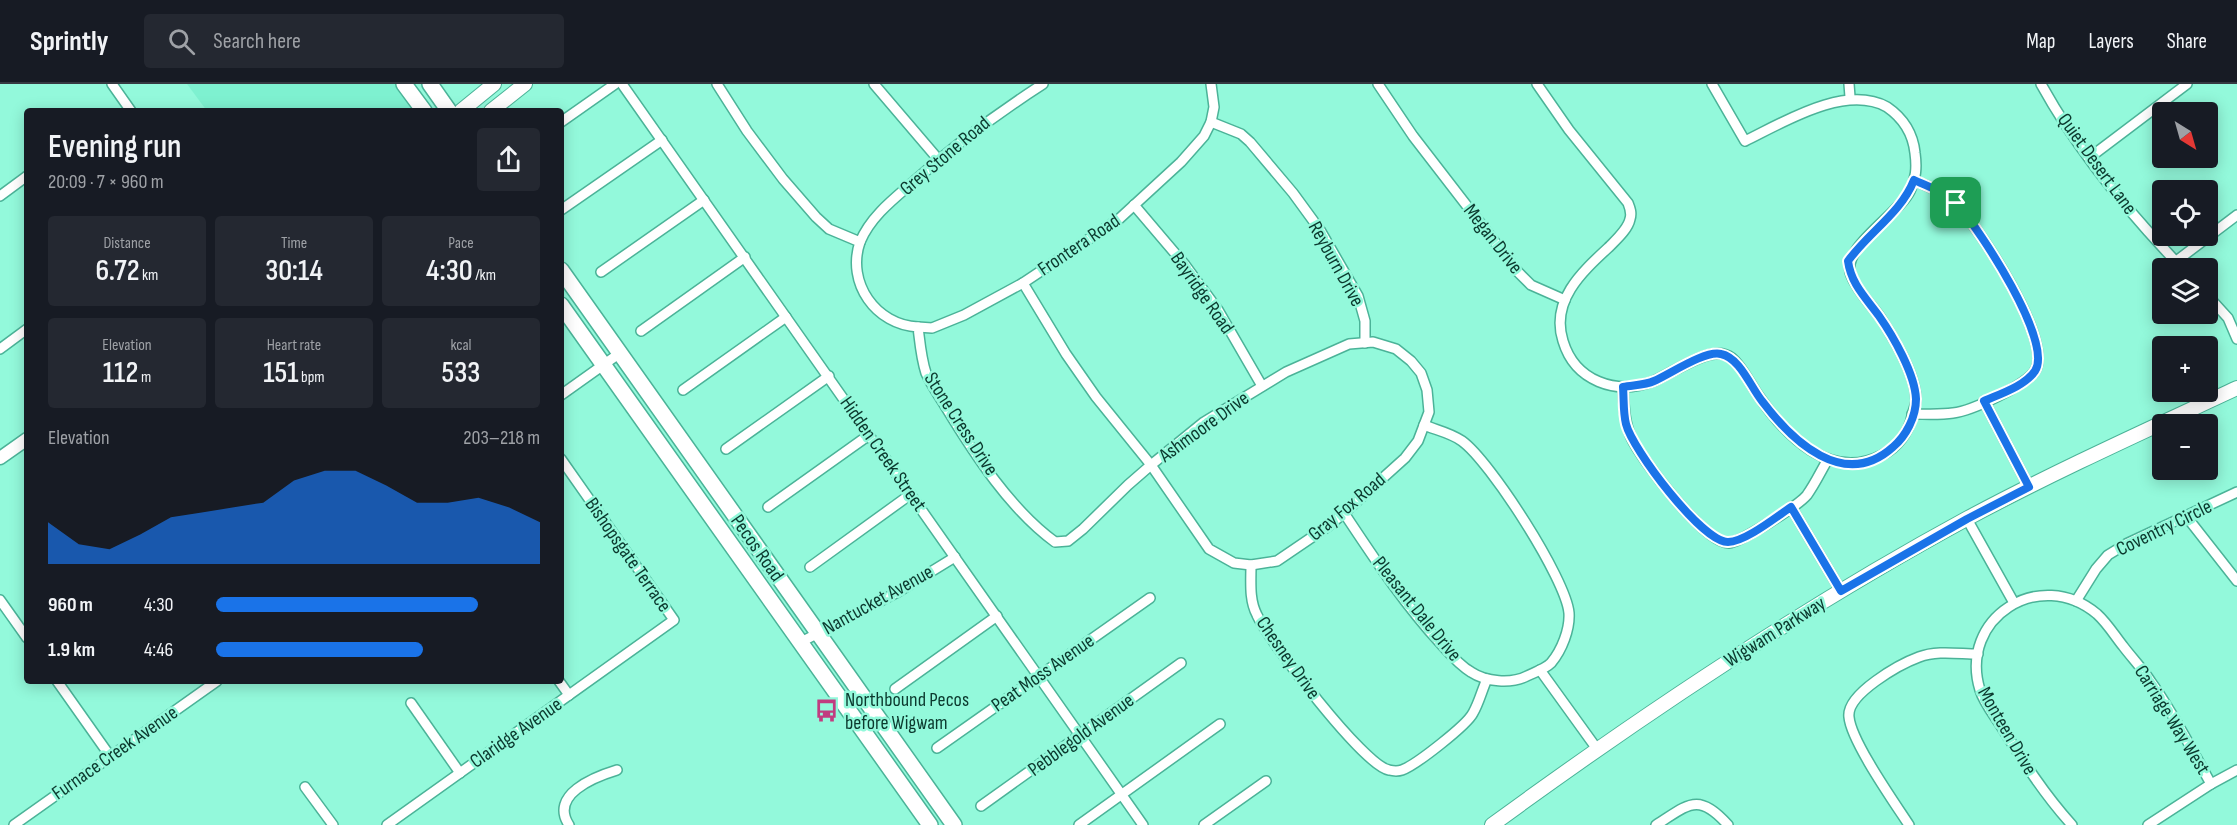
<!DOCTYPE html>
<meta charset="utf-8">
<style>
:root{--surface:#171b24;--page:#242831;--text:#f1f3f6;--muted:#9ea1a6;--line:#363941;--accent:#1a73e8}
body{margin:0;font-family:"Sofia Sans Condensed",sans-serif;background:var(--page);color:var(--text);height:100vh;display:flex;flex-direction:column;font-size:22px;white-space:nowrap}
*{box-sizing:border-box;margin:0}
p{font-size:20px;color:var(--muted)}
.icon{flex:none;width:33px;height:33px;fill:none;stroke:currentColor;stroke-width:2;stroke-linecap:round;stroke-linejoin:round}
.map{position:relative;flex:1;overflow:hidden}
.details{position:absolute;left:24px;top:24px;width:540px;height:576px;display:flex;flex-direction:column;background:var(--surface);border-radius:6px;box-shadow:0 3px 15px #0003}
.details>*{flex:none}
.needle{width:39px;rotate:143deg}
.fabs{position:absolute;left:2152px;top:18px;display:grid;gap:12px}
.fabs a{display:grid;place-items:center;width:66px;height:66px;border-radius:6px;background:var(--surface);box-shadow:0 3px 15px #0003;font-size:30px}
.pin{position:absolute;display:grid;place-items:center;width:51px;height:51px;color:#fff;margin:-26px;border-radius:12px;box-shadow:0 3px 9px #0006}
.round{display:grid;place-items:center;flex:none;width:63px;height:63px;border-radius:6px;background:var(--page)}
.summary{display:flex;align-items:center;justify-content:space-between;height:102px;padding:0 24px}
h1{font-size:33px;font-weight:600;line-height:45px}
.metrics{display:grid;grid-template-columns:repeat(3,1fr);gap:9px;height:102px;padding:6px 24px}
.metrics div{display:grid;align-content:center;border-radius:6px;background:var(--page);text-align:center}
.metrics b{font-size:30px;font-weight:600}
.metrics small{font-size:16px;font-weight:400}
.metrics p{font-size:16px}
.chart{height:168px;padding:12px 24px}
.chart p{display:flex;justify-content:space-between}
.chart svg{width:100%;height:108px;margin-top:6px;fill:var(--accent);opacity:.7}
ul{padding:0 24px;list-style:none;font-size:20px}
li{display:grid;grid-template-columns:96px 72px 1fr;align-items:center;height:45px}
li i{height:15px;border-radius:8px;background:var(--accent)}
header{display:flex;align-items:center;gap:36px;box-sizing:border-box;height:84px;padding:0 30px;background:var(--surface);border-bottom:2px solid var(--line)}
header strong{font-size:28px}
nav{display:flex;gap:33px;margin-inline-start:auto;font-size:21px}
.search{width:420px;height:54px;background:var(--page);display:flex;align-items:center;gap:15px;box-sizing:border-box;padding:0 21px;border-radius:6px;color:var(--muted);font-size:22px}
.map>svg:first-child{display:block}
.built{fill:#7ef1d0}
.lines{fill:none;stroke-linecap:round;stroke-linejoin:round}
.minor-casing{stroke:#4bb398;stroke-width:12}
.tertiary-casing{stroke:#4bb398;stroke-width:15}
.secondary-casing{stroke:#4bb398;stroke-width:16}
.primary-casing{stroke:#4bb398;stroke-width:18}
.minor{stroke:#fff;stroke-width:9}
.tertiary{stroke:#fff;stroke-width:12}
.secondary{stroke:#fff;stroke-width:14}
.primary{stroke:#fff;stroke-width:15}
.route-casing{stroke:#fff;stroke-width:12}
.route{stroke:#1a73e8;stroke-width:8}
.labels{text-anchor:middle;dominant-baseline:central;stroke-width:5;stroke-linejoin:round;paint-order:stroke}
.street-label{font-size:20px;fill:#0b392e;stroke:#93f9db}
.poi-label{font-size:20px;fill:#0b392e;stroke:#93f9db;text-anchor:start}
</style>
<header>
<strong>Sprintly</strong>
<div class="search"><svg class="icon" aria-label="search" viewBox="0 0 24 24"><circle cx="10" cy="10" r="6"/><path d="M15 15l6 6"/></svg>Search here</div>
<nav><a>Map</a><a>Layers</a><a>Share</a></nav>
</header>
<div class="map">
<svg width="2237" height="741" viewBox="0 0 2237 741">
<rect width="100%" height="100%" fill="#93f9db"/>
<path class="built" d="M187,0H415L435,27H207Z"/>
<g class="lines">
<defs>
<g id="minor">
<path d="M112,0L131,27"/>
<path d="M622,0L1143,741"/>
<path d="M717,0L747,47L783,95L816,133L829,145L860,158C846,199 876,241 918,243C920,259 921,274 926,289C931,301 940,313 947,325C975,371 1011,426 1055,458L1068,457L1083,445L1128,401L1151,381L1204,338L1286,288L1349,260L1373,258L1396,265L1411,277L1421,289L1427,306L1429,328L1418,357L1405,374L1344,429L1327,443L1277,477L1251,481L1234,479L1209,465L1151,381L1096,313L1066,270L1023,199"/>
<path d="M874,0L938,75"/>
<path d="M1378,0L1413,52L1518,188L1531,201L1565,216"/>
<path d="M1537,0L1569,46L1628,119C1630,124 1632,129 1630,135C1628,145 1617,155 1610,162C1583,187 1550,216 1563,257C1575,297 1616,312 1654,297C1671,289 1687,278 1705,272C1714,269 1724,268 1732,274C1741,281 1751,301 1758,311C1786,352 1830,398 1882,371C1897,364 1909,348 1912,332C1913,327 1916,321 1916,316C1916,291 1893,253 1880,233C1870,219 1857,207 1851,191C1840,164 1898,131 1910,107C1916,94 1917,84 1915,69C1913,50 1903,34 1887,23C1845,0 1784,38 1745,57L1712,0"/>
<path d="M1849,0L1850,13"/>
<path d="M2041,0C2078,67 2129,129 2182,184"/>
<path d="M561,38L615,0"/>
<path d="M1211,38L1241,50L1250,58L1293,109L1320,146L1358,212L1365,237V259"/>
<path d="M2089,74L2187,0"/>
<path d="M0,112L27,92"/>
<path d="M1134,121L1185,181L1218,226L1262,302"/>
<path d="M561,126L662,56"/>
<path d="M860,158C870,134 891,117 911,100C954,61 995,31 1043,0"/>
<path d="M2175,178L2237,131"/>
<path d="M601,188L704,116"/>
<path d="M2208,212L2228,234L2237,255"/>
<path d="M918,243L932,244L964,231L1023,199L1119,135L1181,78L1204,52L1211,38L1214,23L1211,0"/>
<path d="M641,247L745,173"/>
<path d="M0,265L27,245"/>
<path d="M1623,303C1624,320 1624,337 1631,353C1641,375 1705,460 1729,459C1741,458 1799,421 1807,411C1815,400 1821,387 1828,375"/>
<path d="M683,306L786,233"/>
<path d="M561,311L620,269"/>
<path d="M1984,317L2029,403"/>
<path d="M1912,330C1926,330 1940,331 1953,329C1971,327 2028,301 2036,285C2051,254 1980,145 1957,121C1947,109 1928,103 1914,96"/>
<path d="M726,365L829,292"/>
<path d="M768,423L869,351"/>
<path d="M1791,423L1841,507"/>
<path d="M1344,429C1374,474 1404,520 1441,560C1450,570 1459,581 1471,588C1486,598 1511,600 1527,592C1535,588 1545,585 1551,579C1562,566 1570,545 1569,529C1566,495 1490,377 1462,357C1451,349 1436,346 1424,341"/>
<path d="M2186,432L2237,497"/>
<path d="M1967,435L2014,519"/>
<path d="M1251,481C1251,498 1249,516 1257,531C1269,557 1364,682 1389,686C1393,687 1399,687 1402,686C1416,681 1467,641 1473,629C1479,619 1482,606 1487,595"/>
<path d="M810,483L911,410"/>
<path d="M0,516L27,554"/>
<path d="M2076,517L2096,485L2108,471L2126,460L2237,408"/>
<path d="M801,558L898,508L955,473"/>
<path d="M1540,586L1597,665"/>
<path d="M57,597L110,672"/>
<path d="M559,597L569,611"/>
<path d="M895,605L997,532"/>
<path d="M411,619L460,689"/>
<path d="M937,664L1150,514"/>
<path d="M305,703L333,741"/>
<path d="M981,722L1181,579"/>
<path d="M14,741L217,597"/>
<path d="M387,741L674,536L561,375"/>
<path d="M569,741C549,711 594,693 617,686"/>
<path d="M1079,741L1220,640"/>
<path d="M1204,741L1266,697"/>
<path d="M1656,741C1688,721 1698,707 1728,741"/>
<path d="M1909,741C1894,718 1851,657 1849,633C1846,610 1900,580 1919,573C1937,566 1959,570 1978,570"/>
<path d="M2072,741C2044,710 2023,677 2001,642C1994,631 1984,619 1980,606C1958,534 2040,482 2097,530C2107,539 2115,552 2123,562C2132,574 2143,585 2151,598C2174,630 2192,666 2211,700"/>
<path d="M2148,741L2211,700L2237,686"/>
</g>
<path id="tertiary" d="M0,374L27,355"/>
<g id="secondary">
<path d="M461,27L494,0"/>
<path d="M491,27L525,0"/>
<path d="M1492,741C1645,629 1802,524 1968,434C2056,387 2147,346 2237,304"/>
</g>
<g id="primary">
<path d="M404,0L424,27"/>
<path d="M430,0L449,27"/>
<path d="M561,186L954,741"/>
<path d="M561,221L930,741"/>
</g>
</defs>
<use href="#minor" class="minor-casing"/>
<use href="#tertiary" class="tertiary-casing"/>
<use href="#secondary" class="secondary-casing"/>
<use href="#primary" class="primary-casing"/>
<use href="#minor" class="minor"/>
<use href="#tertiary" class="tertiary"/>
<use href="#secondary" class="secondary"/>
<use href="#primary" class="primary"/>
</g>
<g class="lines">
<defs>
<path id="route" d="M1914,96C1929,103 1947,109 1958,121C1979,145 2054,258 2035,287C2025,302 2000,310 1984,317L2029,403L1967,435L1841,507L1791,423C1776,433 1745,458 1728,458C1702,458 1632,365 1626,340C1623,328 1624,315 1623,303C1633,301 1645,301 1654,297C1670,290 1705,266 1721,270C1740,274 1750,302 1762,317C1792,357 1844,407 1893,363C1906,352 1916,333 1916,315C1915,290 1893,252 1879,232C1866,214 1851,200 1848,177C1869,148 1901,129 1914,96Z"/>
</defs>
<use href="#route" class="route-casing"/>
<use href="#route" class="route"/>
</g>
<defs>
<symbol id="bus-bare" viewBox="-9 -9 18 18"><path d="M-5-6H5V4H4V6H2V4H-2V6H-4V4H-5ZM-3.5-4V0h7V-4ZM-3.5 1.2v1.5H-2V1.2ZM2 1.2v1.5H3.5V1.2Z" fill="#c13c80" stroke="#93f9db" stroke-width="2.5" paint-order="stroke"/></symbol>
</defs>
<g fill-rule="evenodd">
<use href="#bus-bare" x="810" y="610" width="33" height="33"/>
</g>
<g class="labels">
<g class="street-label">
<text transform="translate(945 72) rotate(-40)">Grey Stone Road</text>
<text transform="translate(2097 80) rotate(54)">Quiet Desert Lane</text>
<text transform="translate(1493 155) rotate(52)">Megan Drive</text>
<text transform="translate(1079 161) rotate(-34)">Frontera Road</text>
<text transform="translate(1336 180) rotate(61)">Reyburn Drive</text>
<text transform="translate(1202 209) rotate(55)">Bayridge Road</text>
<text transform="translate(961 340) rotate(57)">Stone Cress Drive</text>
<text transform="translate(1204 343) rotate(-36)">Ashmoore Drive</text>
<text transform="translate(883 370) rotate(55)">Hidden Creek Street</text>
<text transform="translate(1347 423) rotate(-40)">Gray Fox Road</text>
<text transform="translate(2164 444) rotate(-26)">Coventry Circle</text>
<text transform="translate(757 464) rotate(55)">Pecos Road</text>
<text transform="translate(628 471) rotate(55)">Bishopsgate Terrace</text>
<text transform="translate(878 516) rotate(-29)">Nantucket Avenue</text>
<text transform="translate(1417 525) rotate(51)">Pleasant Dale Drive</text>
<text transform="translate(1775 548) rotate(-32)">Wigwam Parkway</text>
<text transform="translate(1288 574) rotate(55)">Chesney Drive</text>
<text transform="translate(1043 589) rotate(-35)">Peat Moss Avenue</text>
<text transform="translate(2172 636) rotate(58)">Carriage Way West</text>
<text transform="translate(2007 647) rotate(60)">Monteen Drive</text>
<text transform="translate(516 649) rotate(-35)">Claridge Avenue</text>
<text transform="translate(1081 651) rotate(-36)">Pebblegold Avenue</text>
<text transform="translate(115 669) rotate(-35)">Furnace Creek Avenue</text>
</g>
<g class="poi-label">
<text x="845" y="616">Northbound Pecos<tspan x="845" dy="23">before Wigwam</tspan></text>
</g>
</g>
</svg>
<div class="fabs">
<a><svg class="needle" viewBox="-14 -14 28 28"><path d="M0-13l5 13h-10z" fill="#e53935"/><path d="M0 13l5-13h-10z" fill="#9ea1a6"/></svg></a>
<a><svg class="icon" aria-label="locate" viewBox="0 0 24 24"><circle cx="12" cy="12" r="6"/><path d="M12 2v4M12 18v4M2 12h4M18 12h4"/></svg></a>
<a><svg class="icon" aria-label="layers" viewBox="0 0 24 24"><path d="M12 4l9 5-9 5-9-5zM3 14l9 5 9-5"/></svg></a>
<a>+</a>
<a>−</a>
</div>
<div class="pin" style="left:1956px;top:119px;background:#1e9e55"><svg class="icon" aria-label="arrive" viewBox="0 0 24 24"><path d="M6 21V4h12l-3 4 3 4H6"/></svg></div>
<section class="details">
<div class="summary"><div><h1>Evening run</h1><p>20:09 · 7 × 960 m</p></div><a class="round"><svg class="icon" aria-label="share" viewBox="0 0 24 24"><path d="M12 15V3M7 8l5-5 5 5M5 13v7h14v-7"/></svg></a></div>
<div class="metrics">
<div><p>Distance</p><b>6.72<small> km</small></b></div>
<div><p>Time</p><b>30:14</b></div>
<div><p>Pace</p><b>4:30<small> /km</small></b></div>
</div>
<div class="metrics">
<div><p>Elevation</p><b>112<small> m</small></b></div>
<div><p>Heart rate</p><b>151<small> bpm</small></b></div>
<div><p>kcal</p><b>533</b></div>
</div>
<div class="chart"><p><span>Elevation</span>203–218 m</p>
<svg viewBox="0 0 160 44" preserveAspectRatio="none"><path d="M0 44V27L10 36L20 38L30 32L40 25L50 23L60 21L70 19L80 10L90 6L100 6L110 12L120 19L130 19L140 17L150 21L160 27V44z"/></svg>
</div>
<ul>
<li><b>960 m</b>4:30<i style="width:81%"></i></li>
<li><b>1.9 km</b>4:46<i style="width:64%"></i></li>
</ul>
</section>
</div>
